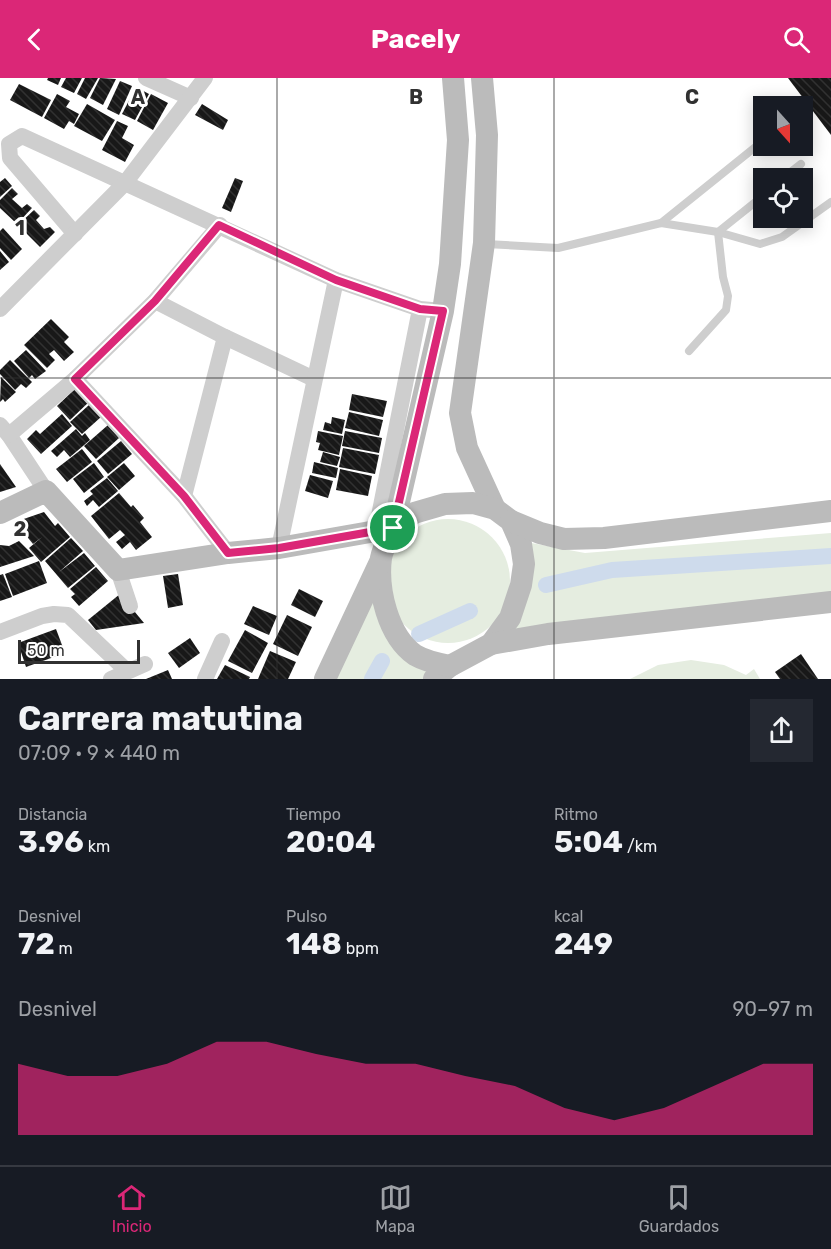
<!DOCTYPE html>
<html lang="es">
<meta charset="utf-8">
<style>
:root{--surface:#171b24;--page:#242831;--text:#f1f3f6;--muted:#9ea1a6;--line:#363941;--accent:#db2777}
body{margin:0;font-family:Rubik,sans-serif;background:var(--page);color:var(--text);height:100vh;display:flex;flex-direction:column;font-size:22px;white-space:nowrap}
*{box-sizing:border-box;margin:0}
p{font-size:20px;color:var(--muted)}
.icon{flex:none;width:33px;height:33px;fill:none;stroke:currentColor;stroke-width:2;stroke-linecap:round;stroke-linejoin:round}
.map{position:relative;height:601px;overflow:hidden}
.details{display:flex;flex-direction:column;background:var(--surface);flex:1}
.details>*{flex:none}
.needle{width:39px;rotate:159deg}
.tools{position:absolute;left:753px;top:18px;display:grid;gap:12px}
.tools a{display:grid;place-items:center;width:60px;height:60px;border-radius:0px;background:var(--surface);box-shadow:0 3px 15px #0003;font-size:30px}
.scale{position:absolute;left:18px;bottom:15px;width:122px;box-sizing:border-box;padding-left:6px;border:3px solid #313131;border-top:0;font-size:16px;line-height:21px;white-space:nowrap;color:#313131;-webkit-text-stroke:4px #fff;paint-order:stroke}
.pin{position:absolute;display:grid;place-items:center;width:51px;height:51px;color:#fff;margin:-26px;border:3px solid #fff;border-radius:50%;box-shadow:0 2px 6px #0007}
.round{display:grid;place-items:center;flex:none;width:63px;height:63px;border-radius:0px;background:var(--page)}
.head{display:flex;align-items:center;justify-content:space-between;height:102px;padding:0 18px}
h1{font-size:33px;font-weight:700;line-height:45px}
.metrics{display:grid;grid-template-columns:repeat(3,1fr);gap:9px;height:102px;padding:6px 18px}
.metrics div{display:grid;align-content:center}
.metrics b{font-size:30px;font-weight:700}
.metrics small{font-size:16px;font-weight:400}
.metrics p{font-size:16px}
.chart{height:168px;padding:12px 18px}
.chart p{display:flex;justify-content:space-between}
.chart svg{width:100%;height:108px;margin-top:6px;fill:var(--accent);opacity:.7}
header{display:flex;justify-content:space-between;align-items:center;height:78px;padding:0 18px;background:var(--accent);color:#fff;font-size:27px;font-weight:700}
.tab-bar{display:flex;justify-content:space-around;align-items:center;height:84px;border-top:2px solid var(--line);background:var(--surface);font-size:16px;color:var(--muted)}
.tab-bar a{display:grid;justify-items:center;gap:3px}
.tab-bar .active{color:var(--accent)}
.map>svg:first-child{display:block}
.green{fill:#e5ede0}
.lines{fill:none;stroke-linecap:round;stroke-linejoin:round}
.canal{stroke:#cedbec;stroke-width:16}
.building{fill:url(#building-back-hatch)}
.lane{stroke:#cecece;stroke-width:8}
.street{stroke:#cecece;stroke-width:16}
.secondary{stroke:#bbb;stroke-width:22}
.route-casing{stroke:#fff;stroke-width:12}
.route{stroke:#db2777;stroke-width:8}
.grid{fill:none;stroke:#313131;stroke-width:1.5;stroke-opacity:0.55}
.grid-label{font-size:20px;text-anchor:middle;font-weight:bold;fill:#313131;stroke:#fff;stroke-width:6;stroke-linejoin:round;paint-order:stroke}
</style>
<header><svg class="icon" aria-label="back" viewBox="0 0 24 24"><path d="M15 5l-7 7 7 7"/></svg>Pacely<svg class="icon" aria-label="search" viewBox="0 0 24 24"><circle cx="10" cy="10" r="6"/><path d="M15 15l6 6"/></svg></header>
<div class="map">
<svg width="831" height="601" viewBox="0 0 831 601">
<defs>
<pattern id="building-back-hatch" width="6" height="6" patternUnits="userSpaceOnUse" patternTransform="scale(1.5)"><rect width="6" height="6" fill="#181818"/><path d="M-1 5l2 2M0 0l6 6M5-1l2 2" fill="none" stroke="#313131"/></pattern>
</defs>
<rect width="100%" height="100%" fill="#fff"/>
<g class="green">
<circle cx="448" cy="503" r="62"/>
<path d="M831,455V521L504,556L526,464L585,475Z"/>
<path d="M375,510L435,592L423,601H333Z"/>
<path d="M691,582L724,587L746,597L754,591L760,601H630L658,587Z"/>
</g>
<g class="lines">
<g class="canal">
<path d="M546,507L612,492L831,478"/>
<path d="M419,556L470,533"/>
<path d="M372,601L382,583"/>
</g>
</g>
<g class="building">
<path d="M48,0H61L58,7L47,2Z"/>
<path d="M66,0H82L74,15L61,9Z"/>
<path d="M85,0H98L86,21L77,16Z"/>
<path d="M100,0L116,1L103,27L90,20Z"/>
<path d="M788,0H831V57Z"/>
<path d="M120,3L132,8L119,37L107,31Z"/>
<path d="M19,6L51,22L42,39L10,22Z"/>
<path d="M136,9L149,16L135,42L122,36Z"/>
<path d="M57,16L70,23L66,29L79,36L74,46L69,43L64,51L44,40Z"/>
<path d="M151,16L168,25L153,52L137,43Z"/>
<path d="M87,26L115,42L102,63L74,48Z"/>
<path d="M202,26L228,42L223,52L195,37Z"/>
<path d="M117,43L128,48L122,60L134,67L125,84L102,72Z"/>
<path d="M5,100L12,108L0,119V104Z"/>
<path d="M235,100L243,103L231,134L222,130Z"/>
<path d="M12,110L18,116L12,121L22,130L27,126L32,130L17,146L0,130V122Z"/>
<path d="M34,132L40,138L36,142L44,151L50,149L55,154L40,169L18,147Z"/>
<path d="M3,150L22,171L11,182L0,170V153Z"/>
<path d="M0,173L9,184L0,192Z"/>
<path d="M51,241L69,259L64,264L74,274L64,283L54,272L49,276L55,282L47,290L24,267Z"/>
<path d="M26,272L46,293L35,301L32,297L29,300L14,283Z"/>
<path d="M10,282L32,304L26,310L21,306L15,312L0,296V292Z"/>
<path d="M1,299L16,314L5,324L3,321L0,324Z"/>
<path d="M78,308L91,322L70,342L57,328Z"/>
<path d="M352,316L387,323L383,339L349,332Z"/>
<path d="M89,327L101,339L82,356L70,344Z"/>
<path d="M349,334L383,342L379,358L345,350Z"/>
<path d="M62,336L72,348L41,376L27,361L36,352L40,356Z"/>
<path d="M332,339L345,342L342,356L323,352L325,344L331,346Z"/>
<path d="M108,347L119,360L96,381L84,368Z"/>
<path d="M76,351L82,358L85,355L90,362L70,379L64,372L57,379L51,373Z"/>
<path d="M318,353L343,358L339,377L318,372L320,365L316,364Z"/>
<path d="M345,353L382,360L379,375L342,368Z"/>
<path d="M121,363L132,376L108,396L97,383Z"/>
<path d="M343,370L379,377L375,396L339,389Z"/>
<path d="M82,371L92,384L67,404L56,391Z"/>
<path d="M323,374L340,379L337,388L320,384Z"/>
<path d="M314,384L338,390L336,400L312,395Z"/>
<path d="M94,385L104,399L84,415L73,401Z"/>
<path d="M124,385L135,398L119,412L107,399Z"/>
<path d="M0,386L16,409L0,414Z"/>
<path d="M340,391L372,398L368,418L336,412Z"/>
<path d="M310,397L333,403L328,420L305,413Z"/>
<path d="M107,400L118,413L99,429L93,422L87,428L84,423L93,416L90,413Z"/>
<path d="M119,415L131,429L133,427L144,440L140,444L152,459L136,472L130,464L122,471L116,464L125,457L120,452L109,461L91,438Z"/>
<path d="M44,434L55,448L58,445L70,459L41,484L29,470L42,459L33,466L15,444Z"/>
<path d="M71,460L83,473L59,494L84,475L95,488L68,510L45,483Z"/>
<path d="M19,463L34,478L0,489V467L9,468Z"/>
<path d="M39,483L47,505L13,518L5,496Z"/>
<path d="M96,489L108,503L79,528L71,519L75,516L70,511Z"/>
<path d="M3,496L12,519L0,523V497Z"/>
<path d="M178,496L183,527L168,530L163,498Z"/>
<path d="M299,511L323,523L315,539L291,527Z"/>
<path d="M120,516L144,545L96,552L88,542Z"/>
<path d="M253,528L277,538L269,557L244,546Z"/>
<path d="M287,537L312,549L298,578L273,566Z"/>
<path d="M56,551L65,575L26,589L18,565Z"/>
<path d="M245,552L268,565L252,595L228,583Z"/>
<path d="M190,560L200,575L179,590L168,575Z"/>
<path d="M270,573L296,584L288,601H258Z"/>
<path d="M801,576L818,601H780L775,594Z"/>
<path d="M225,587L250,599L249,601H217Z"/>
<path d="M168,592L172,601H146Z"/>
</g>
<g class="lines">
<g class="lane">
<path d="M783,100L801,86"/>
<path d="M661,145L764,62"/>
<path d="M486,166L558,170L661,145L718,154L760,166L782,159L831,124"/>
<path d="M689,273L726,232L728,218L723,199L718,154L764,117"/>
</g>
<g class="street">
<path d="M146,0L191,20"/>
<path d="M75,156L10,80L9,66L22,58L336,202L420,231L443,233"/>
<path d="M155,223L225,259L314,301"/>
<path d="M0,231L125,105L205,0"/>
<path d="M75,301L184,418L228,475"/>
<path d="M0,347L9,357L46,413"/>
<path d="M9,357L75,301L155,223L220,147"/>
<path d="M184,418L225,259"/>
<path d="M376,453L420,231"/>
<path d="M279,470L336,202"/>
<path d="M118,492L130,528"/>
<path d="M0,554L42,538L54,536L68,537L127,593"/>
<path d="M111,601L145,586"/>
<path d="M205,601L222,563"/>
</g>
<g class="secondary">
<path d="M482,0L487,57L484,165L460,335L467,370L495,431"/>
<path d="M0,435L46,413L118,492L228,475L279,470L393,450L414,435L445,426L473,425L495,431L511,443L521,466L524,486L521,507L510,540L491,566L450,588L434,601"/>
<path d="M511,443L540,455L564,461L604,460L831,433"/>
<path d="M491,566L548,556L831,524"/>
<path d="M450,588C439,586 425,583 415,577C388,558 377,512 381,480C383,470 389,459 393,450L443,233L450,186L458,62L453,0"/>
<path d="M325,601L380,484"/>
</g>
</g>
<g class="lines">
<defs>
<path id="route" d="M219,147L336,202L420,231L443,233L393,450L279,470L228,475L184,418L75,301L155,223Z"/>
</defs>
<use href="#route" class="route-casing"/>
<use href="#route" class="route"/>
</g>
<path class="grid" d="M277,0V601M554,0V601M0,300H831"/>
<g class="grid-label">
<text x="138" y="26">A</text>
<text x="416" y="26">B</text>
<text x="692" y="26">C</text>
<text x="20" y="157">1</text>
<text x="20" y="458">2</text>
</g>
</svg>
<div class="tools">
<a><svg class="needle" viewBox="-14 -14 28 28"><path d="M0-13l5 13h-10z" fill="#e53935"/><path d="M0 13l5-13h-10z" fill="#9ea1a6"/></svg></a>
<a><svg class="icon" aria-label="locate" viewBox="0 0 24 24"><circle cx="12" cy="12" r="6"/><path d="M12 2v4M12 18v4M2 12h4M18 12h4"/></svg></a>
</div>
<div class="scale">50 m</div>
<div class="pin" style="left:393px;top:450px;background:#1e9e55"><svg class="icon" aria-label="arrive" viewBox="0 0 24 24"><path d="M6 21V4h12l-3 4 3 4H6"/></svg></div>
</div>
<section class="details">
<div class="head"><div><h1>Carrera matutina</h1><p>07:09 · 9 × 440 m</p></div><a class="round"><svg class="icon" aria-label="share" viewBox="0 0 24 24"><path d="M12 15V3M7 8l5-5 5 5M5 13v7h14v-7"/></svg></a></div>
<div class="metrics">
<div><p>Distancia</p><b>3.96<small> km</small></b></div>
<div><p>Tiempo</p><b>20:04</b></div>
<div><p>Ritmo</p><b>5:04<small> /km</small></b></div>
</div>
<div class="metrics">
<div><p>Desnivel</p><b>72<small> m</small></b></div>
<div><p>Pulso</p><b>148<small> bpm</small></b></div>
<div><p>kcal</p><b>249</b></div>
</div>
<div class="chart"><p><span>Desnivel</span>90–97 m</p>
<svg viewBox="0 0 160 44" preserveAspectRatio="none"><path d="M0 44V15L10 20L20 20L30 15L40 6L50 6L60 11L70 15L80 15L90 20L100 24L110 33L120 38L130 33L140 24L150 15L160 15V44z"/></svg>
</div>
</section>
<nav class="tab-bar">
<a class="active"><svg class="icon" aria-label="home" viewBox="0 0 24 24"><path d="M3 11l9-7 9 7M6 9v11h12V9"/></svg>Inicio</a>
<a><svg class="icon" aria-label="map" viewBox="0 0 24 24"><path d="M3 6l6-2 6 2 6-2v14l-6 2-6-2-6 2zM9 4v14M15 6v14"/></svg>Mapa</a>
<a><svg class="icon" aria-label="saved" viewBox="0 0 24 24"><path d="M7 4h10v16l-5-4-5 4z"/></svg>Guardados</a>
</nav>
